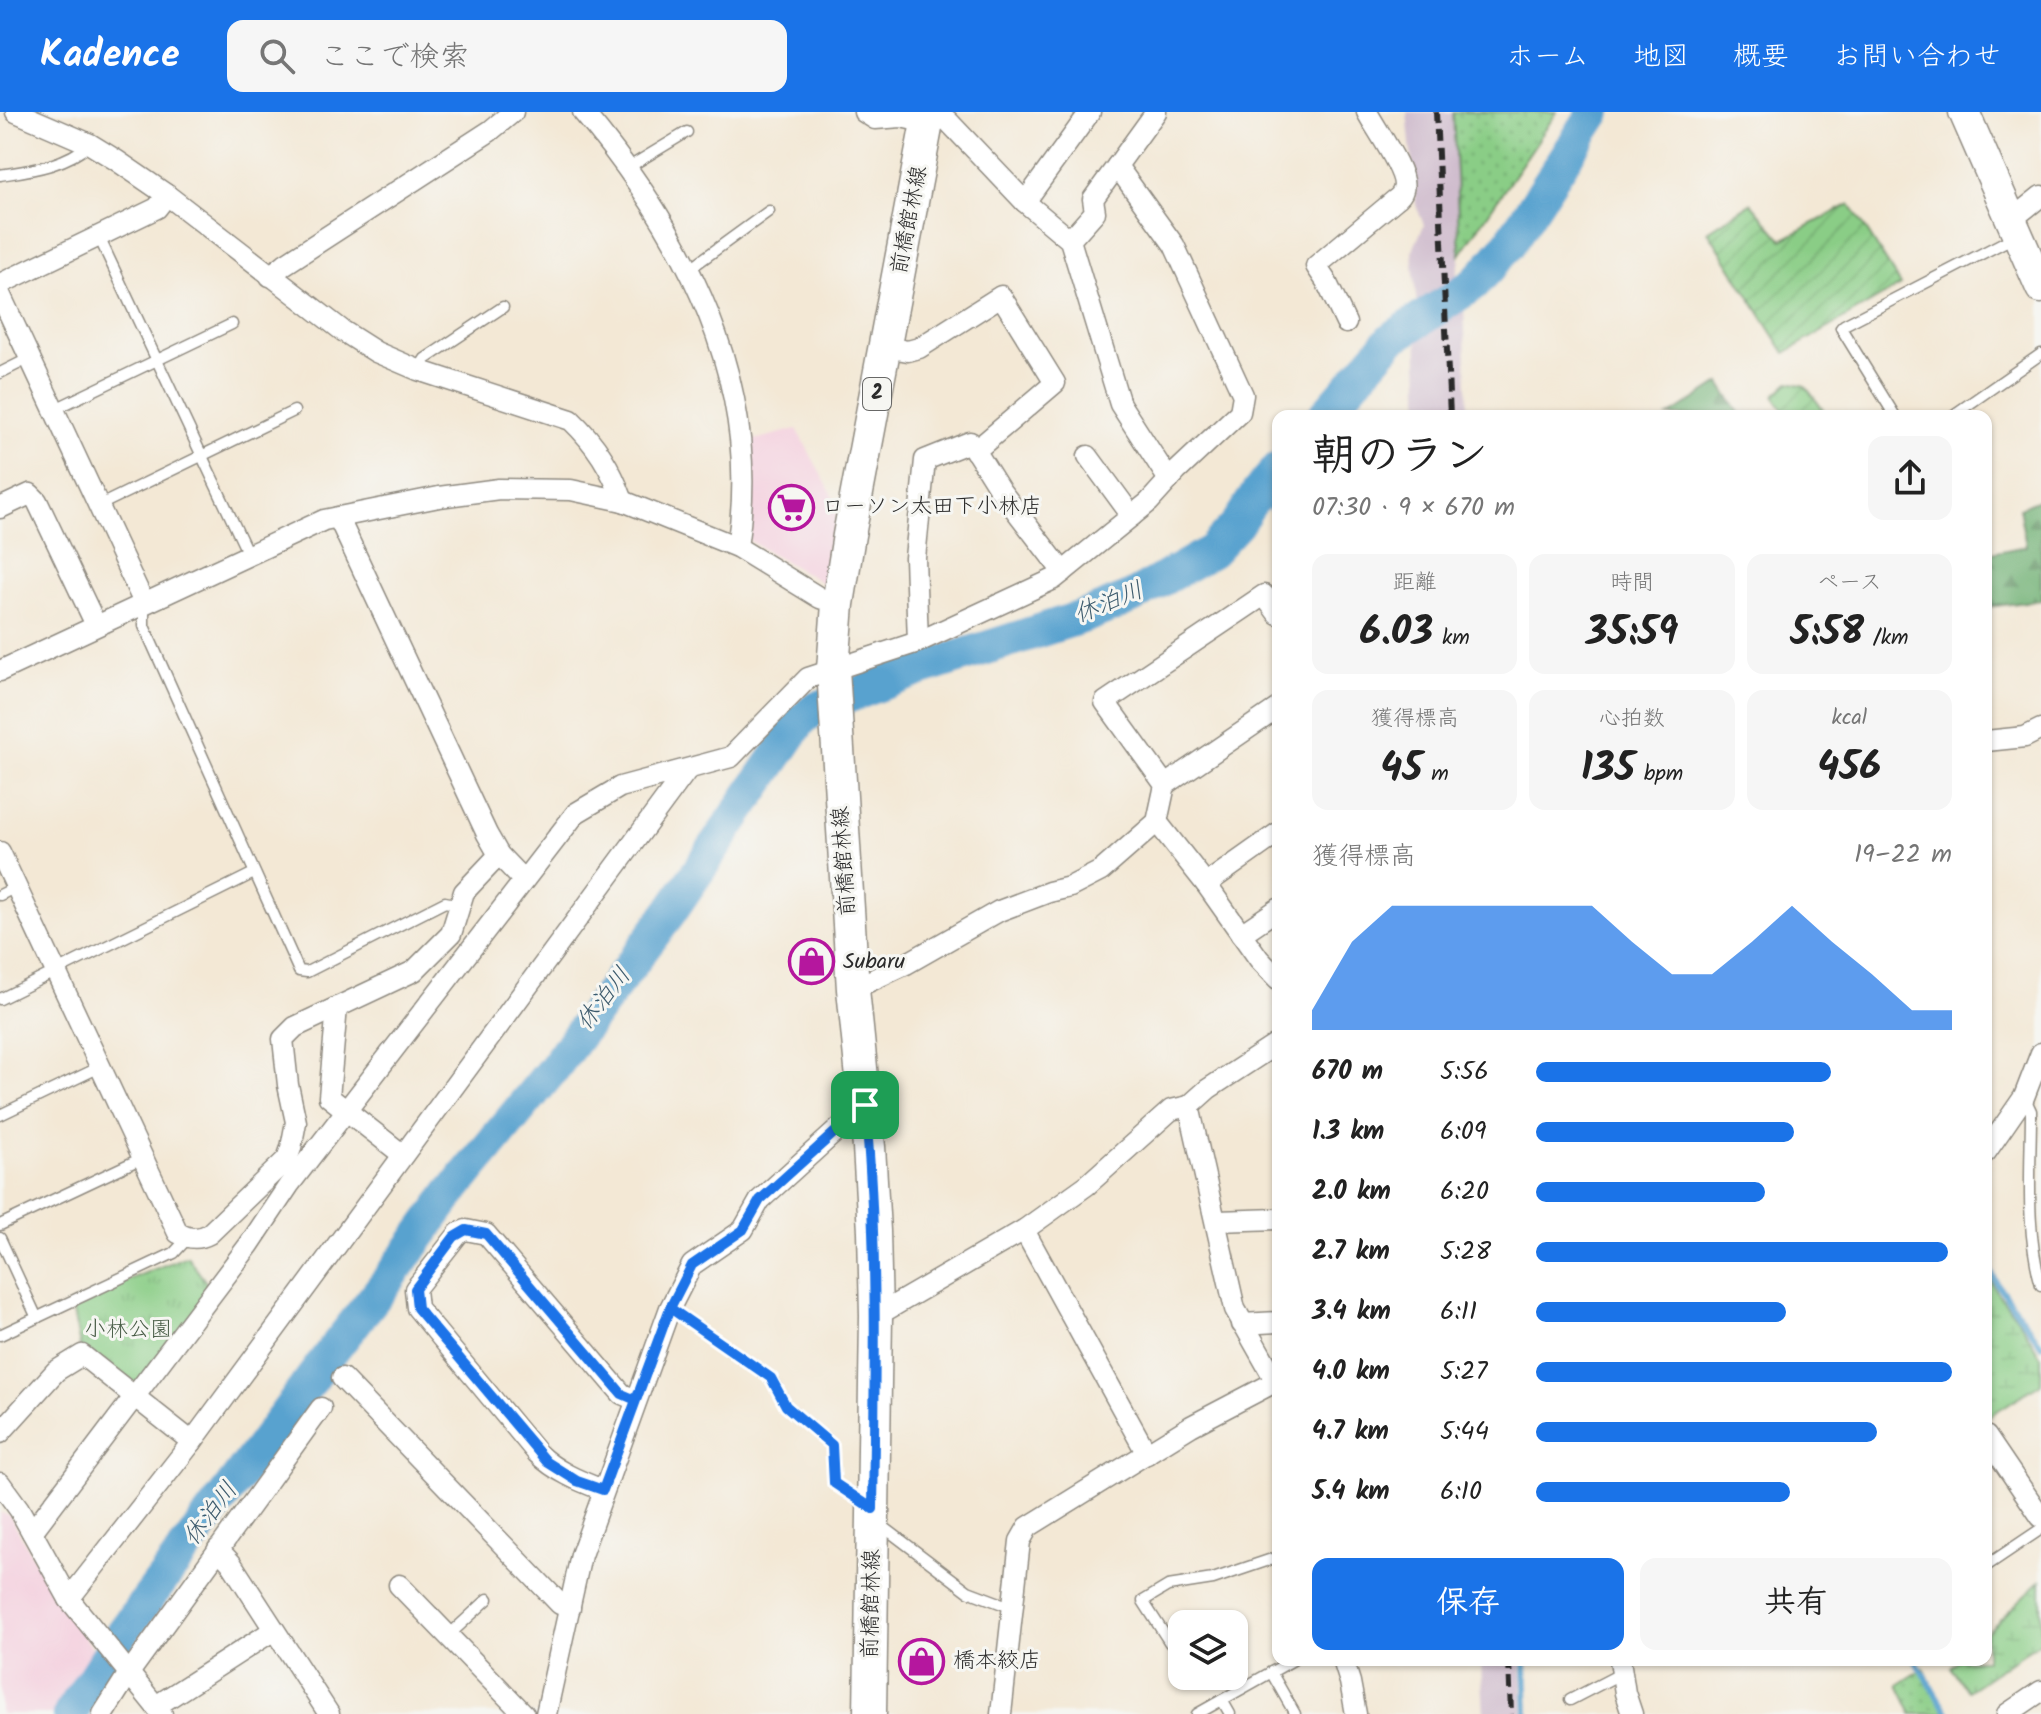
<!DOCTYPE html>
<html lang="ja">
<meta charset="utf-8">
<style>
:root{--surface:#fff;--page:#f6f6f6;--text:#222;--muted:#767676;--accent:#1a73e8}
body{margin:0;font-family:Kalam,"Klee One",sans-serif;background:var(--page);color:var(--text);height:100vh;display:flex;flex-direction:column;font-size:30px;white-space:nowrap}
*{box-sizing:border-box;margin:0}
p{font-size:26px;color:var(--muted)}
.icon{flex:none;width:44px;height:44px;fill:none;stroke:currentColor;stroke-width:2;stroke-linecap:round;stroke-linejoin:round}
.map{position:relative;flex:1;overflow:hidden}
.drawer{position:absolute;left:1272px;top:298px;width:720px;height:1256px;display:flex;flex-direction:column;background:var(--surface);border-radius:16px;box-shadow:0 2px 6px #0004}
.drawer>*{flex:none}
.tools{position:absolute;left:1168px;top:1498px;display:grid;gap:16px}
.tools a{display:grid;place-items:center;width:80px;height:80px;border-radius:16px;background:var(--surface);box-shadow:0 2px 6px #0004;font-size:40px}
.pin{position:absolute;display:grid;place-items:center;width:68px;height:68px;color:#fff;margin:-34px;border-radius:16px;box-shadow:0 4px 12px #0006}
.round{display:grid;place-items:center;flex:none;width:84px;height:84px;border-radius:16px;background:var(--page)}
.headline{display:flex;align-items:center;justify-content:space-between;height:136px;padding:0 40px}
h1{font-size:44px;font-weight:700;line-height:60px}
.metrics{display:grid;grid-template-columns:repeat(3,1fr);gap:12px;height:136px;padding:8px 40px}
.metrics div{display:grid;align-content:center;border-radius:16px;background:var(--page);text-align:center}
.metrics b{font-size:40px;font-weight:700}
.metrics small{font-size:22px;font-weight:400}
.metrics p{font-size:22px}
.chart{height:224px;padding:16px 40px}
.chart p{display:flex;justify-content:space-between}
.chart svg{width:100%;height:144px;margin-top:8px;fill:var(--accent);opacity:.7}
.action{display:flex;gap:16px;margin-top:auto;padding:16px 40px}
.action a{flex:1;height:92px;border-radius:16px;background:var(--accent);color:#fff;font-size:32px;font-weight:700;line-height:92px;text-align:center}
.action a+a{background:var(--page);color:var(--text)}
ul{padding:0 40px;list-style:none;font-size:26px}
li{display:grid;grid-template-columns:128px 96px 1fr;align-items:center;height:60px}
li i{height:20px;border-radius:10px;background:var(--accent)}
header{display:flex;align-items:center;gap:48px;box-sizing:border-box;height:112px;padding:0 40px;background:var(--accent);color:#fff}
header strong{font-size:38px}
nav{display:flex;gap:44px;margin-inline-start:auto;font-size:28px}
.search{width:560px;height:72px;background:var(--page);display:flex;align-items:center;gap:20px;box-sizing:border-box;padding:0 28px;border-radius:16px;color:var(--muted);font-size:30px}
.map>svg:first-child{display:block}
.built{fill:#f4cfde}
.railway{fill:#d0bdce}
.grass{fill:url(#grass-dots);stroke:#5a7c58;stroke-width:2}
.forest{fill:url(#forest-firs);stroke:#4d6e4f;stroke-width:2}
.wetland{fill:url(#wetland-marsh);stroke:#5a7c58;stroke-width:2}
.park{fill:url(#park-tufts);stroke:#5a7c58;stroke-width:2}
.garden{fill:url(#garden-furrows);stroke:#5a7c58;stroke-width:2}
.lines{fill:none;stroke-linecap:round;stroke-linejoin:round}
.stream{stroke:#58a2cf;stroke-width:6}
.river{stroke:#58a2cf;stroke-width:34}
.lane-casing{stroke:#8f8a80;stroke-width:13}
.street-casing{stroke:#8f8a80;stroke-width:23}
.secondary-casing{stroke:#8f8a80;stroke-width:33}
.primary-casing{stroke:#8f8a80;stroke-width:35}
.lane{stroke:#fff;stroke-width:10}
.street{stroke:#fff;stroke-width:20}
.secondary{stroke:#fff;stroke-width:30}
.primary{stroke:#fff;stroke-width:32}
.rail{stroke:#2b2b2b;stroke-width:6;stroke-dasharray:12 6;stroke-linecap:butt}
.route-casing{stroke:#fff;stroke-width:16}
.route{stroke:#1a73e8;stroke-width:10}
.labels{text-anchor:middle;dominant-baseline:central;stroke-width:6;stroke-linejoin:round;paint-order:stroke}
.shield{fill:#f6f6f2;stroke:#686867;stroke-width:2}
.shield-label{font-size:20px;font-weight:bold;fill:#2b2b2b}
.street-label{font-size:22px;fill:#2b2b2b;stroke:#f6f6f2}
.poi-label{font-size:22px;fill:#2b2b2b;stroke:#f6f6f2;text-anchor:start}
.park-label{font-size:22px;fill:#485c46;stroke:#f6f6f2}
.water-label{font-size:24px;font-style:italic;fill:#3d5b6d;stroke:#f6f6f2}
</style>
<header>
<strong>Kadence</strong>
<div class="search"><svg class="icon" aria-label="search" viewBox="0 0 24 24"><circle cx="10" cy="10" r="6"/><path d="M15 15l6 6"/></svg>ここで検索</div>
<nav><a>ホーム</a><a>地図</a><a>概要</a><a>お問い合わせ</a></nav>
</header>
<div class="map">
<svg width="2041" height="1602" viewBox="0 0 2041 1602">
<defs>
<pattern id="grass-dots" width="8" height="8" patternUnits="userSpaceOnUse" patternTransform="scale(2)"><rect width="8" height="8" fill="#8acd86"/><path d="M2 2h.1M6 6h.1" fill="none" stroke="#77b074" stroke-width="1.8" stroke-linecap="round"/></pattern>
<pattern id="forest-firs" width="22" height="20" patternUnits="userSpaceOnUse" patternTransform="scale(2)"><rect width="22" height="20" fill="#6fb073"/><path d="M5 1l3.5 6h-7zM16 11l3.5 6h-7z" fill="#5b8f5f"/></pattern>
<pattern id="wetland-marsh" width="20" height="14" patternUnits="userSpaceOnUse" patternTransform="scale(2)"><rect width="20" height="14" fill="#8acd86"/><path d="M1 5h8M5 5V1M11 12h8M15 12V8" fill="none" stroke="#77b074"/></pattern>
<pattern id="park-tufts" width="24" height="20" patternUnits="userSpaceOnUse" patternTransform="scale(2)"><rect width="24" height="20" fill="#8acd86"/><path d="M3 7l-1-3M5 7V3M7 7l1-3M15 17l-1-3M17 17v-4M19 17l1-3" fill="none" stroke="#77b074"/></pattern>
<pattern id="garden-furrows" width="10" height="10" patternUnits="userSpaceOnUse" patternTransform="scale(2)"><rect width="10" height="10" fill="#8acd86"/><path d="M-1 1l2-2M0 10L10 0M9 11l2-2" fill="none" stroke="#77b074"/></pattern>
</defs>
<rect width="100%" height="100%" fill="#f6f6f2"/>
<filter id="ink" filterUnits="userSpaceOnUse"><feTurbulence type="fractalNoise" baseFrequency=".0125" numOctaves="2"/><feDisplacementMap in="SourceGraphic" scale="16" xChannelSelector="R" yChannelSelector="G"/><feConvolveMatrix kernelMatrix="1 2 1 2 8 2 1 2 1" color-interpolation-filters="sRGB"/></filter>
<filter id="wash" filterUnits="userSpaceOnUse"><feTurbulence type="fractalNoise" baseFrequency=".006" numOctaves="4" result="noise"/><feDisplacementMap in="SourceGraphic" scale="32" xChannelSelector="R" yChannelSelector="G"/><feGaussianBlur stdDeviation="1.8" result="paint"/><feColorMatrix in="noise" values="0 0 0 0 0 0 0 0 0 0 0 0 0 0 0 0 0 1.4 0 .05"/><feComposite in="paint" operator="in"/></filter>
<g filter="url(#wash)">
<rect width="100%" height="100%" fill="#f3e8d5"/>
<g class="built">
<path d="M797,317L838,394L826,473L743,425L747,330Z"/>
<path d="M0,1401L9,1403L61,1494L94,1538L60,1602H0Z"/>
</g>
<g class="railway">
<path d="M1407,0H1455L1458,51L1460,148L1455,169L1417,197L1412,140L1424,113L1416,93Z"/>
<path d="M1458,193L1464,194L1468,304H1420L1417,219Z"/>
<path d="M1481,1548H1521L1523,1602H1484Z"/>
</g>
<g class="grass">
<path d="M1453,0H1557L1460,143Z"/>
<path d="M1924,1556L1945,1602H1912L1898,1573Z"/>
</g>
<g class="forest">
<path d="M1720,271L1741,304H1669Z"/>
<path d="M2041,387V488L1986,495V442L2026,434L2019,396Z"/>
</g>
<g class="wetland">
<path d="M1986,1158L1998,1182L2019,1208L2041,1245V1271L1986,1306Z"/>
<path d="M2041,1468V1529L1968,1579L1951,1556L1959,1548H1986V1521Z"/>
</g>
<path class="park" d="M187,1144L213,1180L135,1284L82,1243L71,1191Z"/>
<g class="garden">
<path d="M1751,91L1782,128L1850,92L1901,173L1785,241L1708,119Z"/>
<path d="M1789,270L1805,274L1828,304H1788L1774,284Z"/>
</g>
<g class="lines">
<g class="stream">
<path d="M1258,380L1278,405"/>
<path d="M1986,1150C2000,1182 2022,1204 2041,1233"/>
<path d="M1525,1548L1527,1602"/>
<path d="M1915,1548L1948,1602"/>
</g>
<g class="river">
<path d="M1324,304L1391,227L1474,172L1488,157L1509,132L1595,0"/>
<path d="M70,1602L121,1523L330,1242L388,1168L450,1082L553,957L671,799L801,608L815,597L918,558L1088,503L1132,485L1212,439L1237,412L1258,380L1278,357"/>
</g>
</g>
</g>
<g filter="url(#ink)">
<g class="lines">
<defs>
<g id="lane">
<path d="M629,55L687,20"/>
<path d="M0,63C31,58 65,54 90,32"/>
<path d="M99,125L248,442"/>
<path d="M688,158L769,99"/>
<path d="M418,258L425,247L503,195"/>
<path d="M0,261L28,247"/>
<path d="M53,298L232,212"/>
<path d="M1895,304L1841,216L1844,213L2016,124"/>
<path d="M1952,304L2041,242"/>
<path d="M98,394L294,299"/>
<path d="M144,493V514L299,859L307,860L445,790L460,793"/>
<path d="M0,783L16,775"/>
<path d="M0,887L254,761"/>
<path d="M2025,986L2031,999C2031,1056 2025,1118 2041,1173"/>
<path d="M0,1003L100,955"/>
<path d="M0,1113L142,1046"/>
<path d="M0,1126L37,1206"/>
<path d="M670,1196L771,1266L786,1294L832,1333L834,1371L868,1394"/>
<path d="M0,1223L174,1141L187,1127"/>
<path d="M881,1413L968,1479L1013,1496"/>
<path d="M1986,1454L2041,1417"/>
<path d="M448,1524L488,1487"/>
<path d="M1170,1531L1143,1489L1168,1474L1213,1467L1278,1445"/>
<path d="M1271,1560L1295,1602"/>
<path d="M1222,1588L1230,1602"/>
<path d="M1570,1588L1622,1561"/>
<path d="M1197,1602L1293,1548"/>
</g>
<g id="street">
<path d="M16,0L90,32L116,48L167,83L343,219L376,240L418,258L571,308C596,332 611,356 623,389"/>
<path d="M583,0C685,121 764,272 737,435"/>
<path d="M864,0L875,7L901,5L928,11"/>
<path d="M935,0L947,8L1025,90L1070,128L1120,292L1169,368"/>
<path d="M1025,90L1090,0"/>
<path d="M2011,108L2041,84"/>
<path d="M1070,128L1095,100L1093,87L1156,0"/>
<path d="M270,164L285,152L490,19L513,0"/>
<path d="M0,172L157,96L167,83"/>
<path d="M0,182L144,491"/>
<path d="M1346,211L1326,169L1316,154L1395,88C1398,86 1402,82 1403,78C1409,62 1375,16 1367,0"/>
<path d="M886,235L908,239L919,236L1001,184L1055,271L975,339"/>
<path d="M1088,344L1132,404"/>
<path d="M0,396L30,382L37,389L96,513"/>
<path d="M338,405L487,722L499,743L523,768"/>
<path d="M918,530L915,446L925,348L970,330L1000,378L1063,460"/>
<path d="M0,559L324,408L439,385L499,377L571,378L623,389L737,435L820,486L838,492"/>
<path d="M1986,629L2025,625L2041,617"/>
<path d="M1165,673L1278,596"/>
<path d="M1157,710L1206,772L1259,847L1278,867"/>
<path d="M0,740L178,1121C189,1127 198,1128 209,1122L287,1047L291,1036L296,1010L288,973L283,927L295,915L414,859L451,822L464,780L499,743"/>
<path d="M1206,772L1278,721"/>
<path d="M1241,822L1278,797"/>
<path d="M853,877L906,852L999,799L1049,780L1070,775L1101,759L1157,710L1165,673L1105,590L1264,483L1278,502"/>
<path d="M337,895L329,985L403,1043"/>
<path d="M1189,994L1235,1197L1278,1273"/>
<path d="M1986,1040L2024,985L2041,941"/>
<path d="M1217,1109L1278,1107"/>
<path d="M1024,1118L1147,1342"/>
<path d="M876,1204L1024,1118L1087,1073L1171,998L1189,994L1208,977L1278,931"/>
<path d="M1242,1212L1278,1210"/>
<path d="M342,1266L560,1492L570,1496"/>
<path d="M0,1321L56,1259L82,1243L192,1330"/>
<path d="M1986,1324L2041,1405"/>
<path d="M0,1371L19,1397L69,1487L162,1602"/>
<path d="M603,1378C579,1369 555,1359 537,1341L417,1196L415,1177L459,1121L466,1118L486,1122L622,1282L636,1288"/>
<path d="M32,1420L249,1133L289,1073L576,701L620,675L731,645L808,566L918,530L1054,467L1149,390L1177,359L1240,300L1243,283L1174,133L1117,54"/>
<path d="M218,1437L231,1451L329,1602"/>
<path d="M399,1473L524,1602"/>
<path d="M69,1487L192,1330L687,658"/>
<path d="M1343,1548L1350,1570L1356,1602"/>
<path d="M1620,1548L1625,1581L1632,1602"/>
<path d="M156,1594L274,1518"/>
<path d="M103,1602L129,1561L321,1296"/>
<path d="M546,1602L581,1443L670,1196L692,1153L743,1118L760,1088L865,993"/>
<path d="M1001,1602L1020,1429L1028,1415L1191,1314L1275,1270"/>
<path d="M2007,1602L2041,1579"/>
</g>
<path id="secondary" d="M1964,0L2041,176"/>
<path id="primary" d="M870,1602L876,1204L874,1119L869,1035L853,877L833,557L838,492L849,423L929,0"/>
</defs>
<use href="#lane" class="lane-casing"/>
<use href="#street" class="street-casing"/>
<use href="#secondary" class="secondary-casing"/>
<use href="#primary" class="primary-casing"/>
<use href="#lane" class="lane"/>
<use href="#street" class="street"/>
<use href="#secondary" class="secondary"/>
<use href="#primary" class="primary"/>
<g class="rail">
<path d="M1436,0L1450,304"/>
<path d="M1509,1548L1511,1602"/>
</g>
</g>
</g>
<g class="lines" filter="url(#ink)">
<defs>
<path id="route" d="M865,993L760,1088L743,1118L692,1153L670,1196L603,1378L577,1369L547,1350L417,1196L415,1177L454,1125L466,1118L486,1122L622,1282L636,1288L670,1196L771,1266L786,1294L832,1333L834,1371L873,1397C875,1262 878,1127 865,993"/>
</defs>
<use href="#route" class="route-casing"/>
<use href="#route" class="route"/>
</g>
<defs>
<symbol id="supermarket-ring" viewBox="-11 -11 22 22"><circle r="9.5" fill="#f6f6f2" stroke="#b5179e" stroke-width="1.5"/><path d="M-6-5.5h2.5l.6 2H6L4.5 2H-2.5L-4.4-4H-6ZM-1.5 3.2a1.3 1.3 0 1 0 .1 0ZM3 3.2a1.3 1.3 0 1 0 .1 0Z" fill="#b5179e"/></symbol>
<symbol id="shop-ring" viewBox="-11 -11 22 22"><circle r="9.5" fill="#f6f6f2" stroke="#b5179e" stroke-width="1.5"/><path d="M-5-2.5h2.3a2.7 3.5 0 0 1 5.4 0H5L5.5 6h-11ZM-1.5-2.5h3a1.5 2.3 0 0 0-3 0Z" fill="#b5179e"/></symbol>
</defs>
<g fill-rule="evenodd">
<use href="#supermarket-ring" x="766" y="370" width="51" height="51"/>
<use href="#shop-ring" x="786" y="824" width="51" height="51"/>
<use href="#shop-ring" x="896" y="1524" width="51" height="51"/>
</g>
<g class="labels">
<rect class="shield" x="863" y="266" width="28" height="32" rx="6"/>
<g class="shield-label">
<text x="877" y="282">2</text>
</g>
<g class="street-label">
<text transform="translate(910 108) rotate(-79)">前橋館林線</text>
<text transform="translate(845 749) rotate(-94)">前橋館林線</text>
<text transform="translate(872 1492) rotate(-89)">前橋館林線</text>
</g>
<g class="poi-label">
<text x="822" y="395">ローソン太田下小林店</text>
<text x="843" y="850">Subaru</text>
<text x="953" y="1549">橋本絞店</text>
</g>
<g class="park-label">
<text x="128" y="1218">小林公園</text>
</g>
<g class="water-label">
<text transform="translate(1109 491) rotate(-22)">休泊川</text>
<text transform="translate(604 887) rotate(-52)">休泊川</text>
<text transform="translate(211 1402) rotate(-53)">休泊川</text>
</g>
</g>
</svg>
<div class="tools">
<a><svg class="icon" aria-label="layers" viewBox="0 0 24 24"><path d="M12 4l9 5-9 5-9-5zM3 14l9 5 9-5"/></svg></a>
</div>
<div class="pin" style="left:865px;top:993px;background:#1e9e55"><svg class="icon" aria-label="arrive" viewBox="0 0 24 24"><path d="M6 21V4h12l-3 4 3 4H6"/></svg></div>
<section class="drawer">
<div class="headline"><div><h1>朝のラン</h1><p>07:30 · 9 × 670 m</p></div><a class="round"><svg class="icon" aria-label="share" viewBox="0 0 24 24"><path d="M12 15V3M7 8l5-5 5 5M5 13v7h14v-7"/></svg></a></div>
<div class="metrics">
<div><p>距離</p><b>6.03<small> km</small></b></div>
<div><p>時間</p><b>35:59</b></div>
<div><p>ペース</p><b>5:58<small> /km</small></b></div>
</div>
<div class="metrics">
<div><p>獲得標高</p><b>45<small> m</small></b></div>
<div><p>心拍数</p><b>135<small> bpm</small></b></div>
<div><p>kcal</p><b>456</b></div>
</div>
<div class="chart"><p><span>獲得標高</span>19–22 m</p>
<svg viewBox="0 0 160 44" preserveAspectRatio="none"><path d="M0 44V38L10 17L20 6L30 6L40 6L50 6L60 6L70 6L80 17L90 27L100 27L110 17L120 6L130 17L140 27L150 38L160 38V44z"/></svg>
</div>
<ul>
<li><b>670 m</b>5:56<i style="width:71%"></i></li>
<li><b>1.3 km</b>6:09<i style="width:62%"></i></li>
<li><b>2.0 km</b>6:20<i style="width:55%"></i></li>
<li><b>2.7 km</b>5:28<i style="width:99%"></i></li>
<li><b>3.4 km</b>6:11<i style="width:60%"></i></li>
<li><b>4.0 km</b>5:27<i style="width:100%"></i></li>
<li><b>4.7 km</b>5:44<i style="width:82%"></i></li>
<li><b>5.4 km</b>6:10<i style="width:61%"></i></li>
</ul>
<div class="action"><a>保存</a><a>共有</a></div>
</section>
</div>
